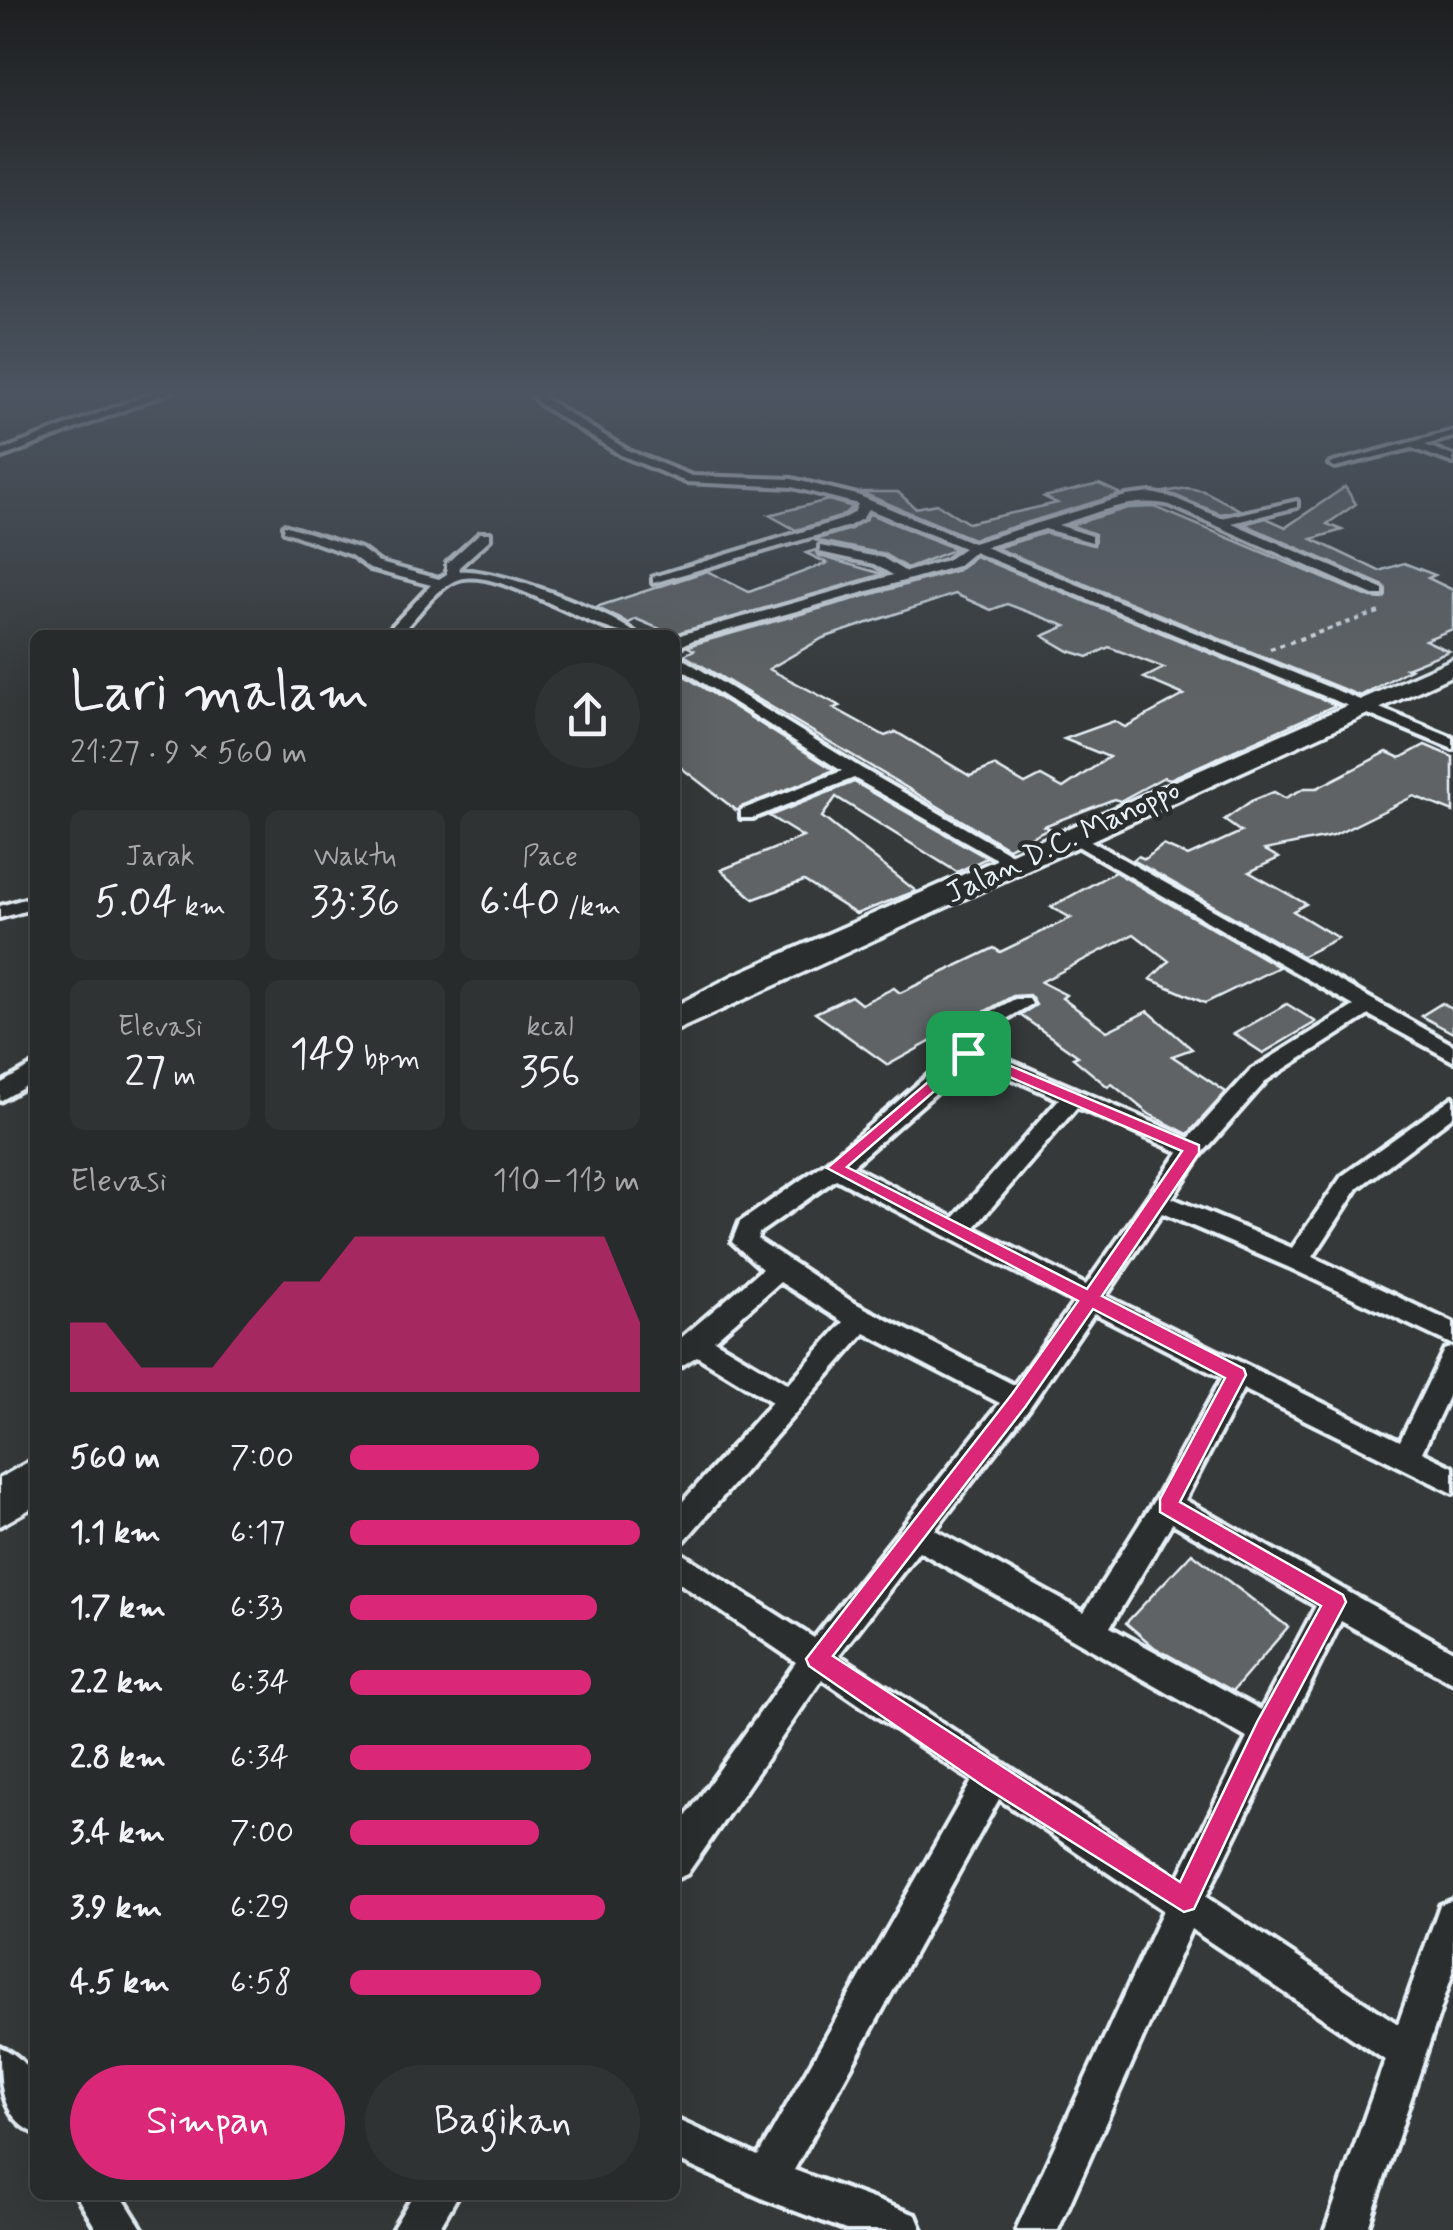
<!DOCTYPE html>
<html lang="id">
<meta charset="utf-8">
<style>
:root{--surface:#282b2c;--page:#303334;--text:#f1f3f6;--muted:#a5a7a9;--line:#444748;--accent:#db2777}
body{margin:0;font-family:Mynerve,sans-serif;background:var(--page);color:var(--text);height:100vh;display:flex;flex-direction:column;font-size:38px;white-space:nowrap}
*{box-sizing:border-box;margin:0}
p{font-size:32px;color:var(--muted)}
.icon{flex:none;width:55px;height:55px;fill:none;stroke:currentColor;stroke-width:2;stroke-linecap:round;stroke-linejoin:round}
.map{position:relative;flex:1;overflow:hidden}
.side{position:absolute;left:30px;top:630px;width:650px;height:1570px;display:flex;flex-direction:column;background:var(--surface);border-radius:15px;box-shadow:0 10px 40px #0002,0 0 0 2px var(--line)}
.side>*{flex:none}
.pin{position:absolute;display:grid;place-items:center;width:85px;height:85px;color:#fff;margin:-42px;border-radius:20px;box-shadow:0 5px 15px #0006}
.round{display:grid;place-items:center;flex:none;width:105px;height:105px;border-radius:52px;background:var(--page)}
.head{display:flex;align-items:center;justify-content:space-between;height:170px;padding:0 40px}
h1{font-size:55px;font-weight:600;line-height:75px}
.figures{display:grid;grid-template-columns:repeat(3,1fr);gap:15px;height:170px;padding:10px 40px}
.figures div{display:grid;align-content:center;border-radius:15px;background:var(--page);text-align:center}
.figures b{font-size:42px;font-weight:600}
.figures small{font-size:28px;font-weight:400}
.figures p{font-size:28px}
.chart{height:280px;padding:20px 40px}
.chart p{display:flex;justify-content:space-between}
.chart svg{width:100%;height:180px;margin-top:10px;fill:var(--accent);opacity:.7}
.button{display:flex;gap:20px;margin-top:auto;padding:20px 40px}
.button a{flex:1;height:115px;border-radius:60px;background:var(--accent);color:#fff;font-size:40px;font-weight:600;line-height:115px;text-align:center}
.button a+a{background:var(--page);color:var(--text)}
ul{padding:0 40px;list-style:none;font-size:32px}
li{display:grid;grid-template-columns:160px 120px 1fr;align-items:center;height:75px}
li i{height:25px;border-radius:12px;background:var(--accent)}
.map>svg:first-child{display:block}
.building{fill:#5f6365;stroke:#e8f1f8;stroke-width:2.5;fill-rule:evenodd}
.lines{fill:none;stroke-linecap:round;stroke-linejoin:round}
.minor-casing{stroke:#e8f1f8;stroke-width:8}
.trunk-casing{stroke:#e8f1f8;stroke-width:7}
.path{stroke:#e8f1f8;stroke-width:4;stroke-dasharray:5 5;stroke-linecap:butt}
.minor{fill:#2a2d2e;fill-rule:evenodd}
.trunk{fill:#2a2d2e;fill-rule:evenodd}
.route{fill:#db2777;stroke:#fff;stroke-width:2.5;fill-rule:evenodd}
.labels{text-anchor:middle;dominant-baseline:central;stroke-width:9;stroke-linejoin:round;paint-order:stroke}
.far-street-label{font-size:30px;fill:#e8f1f8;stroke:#2a2d2e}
</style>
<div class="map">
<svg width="1453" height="2230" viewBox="0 0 1453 2230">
<rect width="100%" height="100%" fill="#35393a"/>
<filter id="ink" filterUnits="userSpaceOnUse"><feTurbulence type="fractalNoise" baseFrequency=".01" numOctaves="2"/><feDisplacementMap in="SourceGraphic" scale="20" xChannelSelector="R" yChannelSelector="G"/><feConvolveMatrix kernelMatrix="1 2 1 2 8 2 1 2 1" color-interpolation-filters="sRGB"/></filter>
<g filter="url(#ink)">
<g class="building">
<path d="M1099,484L1121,494L973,539L860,492H898L915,508L937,504L968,523L1057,503L1044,497Z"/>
<path d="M1345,487L1356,504L1327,524L1342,530L1312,539L1379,571L1404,563L1435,575L1428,578L1453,590V629L1425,640L1449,651L1406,668L1410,669L1360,696L996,548L1045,533L1094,545L1095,534L1070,525L1128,508L1155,507L1371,598L1383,599L1384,586L1244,524L1266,518L1286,527Z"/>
<path d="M1187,488L1204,491L1240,510L1221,514L1164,492Z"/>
<path d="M828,500L853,507L840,517L796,530L769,515Z"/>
<path d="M870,514L956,549L907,568L884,554L814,540L851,529Z"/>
<path d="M816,550L819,556L883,574L674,635L636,619L629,623L596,607L707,571L749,592L827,563L806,553Z"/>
<path d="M975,556L1336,705L1170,779L1164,777L1120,801L1114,799L1044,826L1049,828L1008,848L684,655L694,650L688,647L694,644L958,570ZM955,594L991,610L1007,604L1066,626L1043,636L1069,651L1088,657L1109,647L1164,668L1144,678L1184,695L1125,727L1114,721L1064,739L1109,757L1063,788L1041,776L1025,784L994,766L970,776L896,732L885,736L834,708L840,706L769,669L823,638Z"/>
<path d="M675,670L834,770L737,811L675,763Z"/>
<path d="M1425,745L1453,757V812L1414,796L1333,836L1265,850L1279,858L1249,872L1306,904L1293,911L1338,938L1302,956L1133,860L1138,856L1145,859L1163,845L1188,856L1241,832L1224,820L1251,801L1274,792L1285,798L1305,788H1317L1387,752L1400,758Z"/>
<path d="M854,782L987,858L957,872L836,797L822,817L916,891L856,914L804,881L754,899L721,870L803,837L769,816Z"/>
<path d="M1115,872L1279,967L1205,1003L1150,979L1169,961L1134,934L1041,982L1066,995L1062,998L1107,1031L1148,1011L1192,1049L1172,1056L1226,1092L1188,1134L1149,1114L1112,1084L1108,1087L1073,1058L1078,1056L1020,1015L1036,1005L1029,995L1013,996L888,1065L815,1013L851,996L861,1004L894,988L900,993L994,948L1000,952L1071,918L1051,907Z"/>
<path d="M1442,1003L1453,1010V1033L1421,1016Z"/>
<path d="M1287,1004L1316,1022L1263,1053L1234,1034Z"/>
<path d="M1192,1553L1288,1627L1233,1691L1154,1647L1126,1623Z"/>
</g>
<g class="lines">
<defs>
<g id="minor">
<path d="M160,390H175L0,458V451Z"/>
<path d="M527,390H538L549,401L629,451L692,476L792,479L857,495L973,543L1126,496L1151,493L1174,498L1221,518L1297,501V507L1232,523L1383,589V595H1373L1170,505C1131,496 1095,514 1058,525L1092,536V542L1045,529L985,547L1453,738V749L974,552L957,566L693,640L675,649V639L683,634L893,575L874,564L820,552V546L883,558L906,572L947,560L964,548L868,509L863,518L849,526L653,583V577L841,520L854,513L858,504L792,487L686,482L621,455L541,405Z"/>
<path d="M1453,431V437L1425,445L1453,456V463L1412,448L1335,467L1329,464Z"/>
<path d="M284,525L361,549L380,563L439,579L447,574V563L480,533H490V539L459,567L460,571C497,568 609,611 638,635C593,635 494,561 454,581C433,592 417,617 399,635H384L431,585L370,569L351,555L284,531Z"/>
<path d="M675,654L861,768L1024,862L1015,867L1009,866L854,778L753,818H741V810L842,771L675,665Z"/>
<path d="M1075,832L1453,1045V1061L1369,1015L1267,1080L1201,1155L1172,1198L1292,1248L1342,1176L1453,1097V1116L1358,1188L1313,1257L1453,1323V1345L1288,1267L1162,1213L1106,1296L1400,1441L1444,1350L1453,1347V1386L1422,1452L1453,1467V1493L1243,1389L1185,1500L1453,1651V1683L1341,1621L1206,1897L1398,2024L1440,1905L1453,1900V1972L1367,2230H1325L1385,2060L1191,1929L1058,2230H1016L1163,1910L999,1799L794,2170L916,2215L922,2230H846L766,2200L675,2159V2119L758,2156L972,1781L822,1679L687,1874L675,1879V1832L796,1662L675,1580V1549L814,1638L1000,1403L865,1333L685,1540L675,1544V1510L772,1402L697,1356L675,1370V1343L762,1269L732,1242L740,1222L827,1162L954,1053L948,1047L958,1029L1015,999H1029L1032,1004L974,1038L971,1044L1189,1138L1251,1070L1354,1006L1069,841V833ZM972,1061L1059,1099L954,1218L852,1166ZM1077,1107L1179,1152L1086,1285L974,1228ZM836,1179L1074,1302L1014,1385L851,1301L757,1239L759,1233ZM780,1282L844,1322L788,1384L714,1340ZM1094,1313L1222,1378L1157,1496L1084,1612L935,1530L1029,1408ZM1172,1523L1316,1606L1261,1710L1110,1627ZM919,1551L1247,1738L1178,1878L839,1655Z"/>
<path d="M35,896V908L0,918V906Z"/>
<path d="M35,1064V1081L0,1101V1084Z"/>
<path d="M0,2047C40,2063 35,2096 35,2133C0,2116 0,2083 0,2047Z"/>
<path d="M76,2195H121L143,2230H97Z"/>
<path d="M413,2195H458L438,2230H392Z"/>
</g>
<g id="trunk">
<path d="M1453,659V675L675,1031V1006L732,976Z"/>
<path d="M35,1458V1506L0,1526V1478Z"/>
</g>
</defs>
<use href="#minor" class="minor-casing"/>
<use href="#trunk" class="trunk-casing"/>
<path class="path" d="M1270,649L1382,611"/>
<use href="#minor" class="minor"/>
<use href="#trunk" class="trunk"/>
</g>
</g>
<linearGradient id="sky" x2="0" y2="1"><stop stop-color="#1d1f20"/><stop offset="0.56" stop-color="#4b5460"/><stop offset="1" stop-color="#4b5460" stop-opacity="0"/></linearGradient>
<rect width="1453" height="702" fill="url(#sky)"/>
<path class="route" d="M968,1048L1199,1145V1153L1102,1296L1244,1369L1246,1375L1180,1502L1343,1595L1346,1602L1274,1738L1194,1909L1184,1912L983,1786L809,1666L806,1659L1012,1394L1078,1301L827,1168ZM970,1060L1182,1151L1087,1289L847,1167ZM1093,1309L1225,1378L1160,1499V1512L1321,1606L1257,1722L1180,1882L833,1656L1026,1406Z"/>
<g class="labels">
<g class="far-street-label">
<text transform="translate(1063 842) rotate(-25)">Jalan D.C. Manoppo</text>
</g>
</g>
</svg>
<div class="pin" style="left:968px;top:1053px;background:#1e9e55"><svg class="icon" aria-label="arrive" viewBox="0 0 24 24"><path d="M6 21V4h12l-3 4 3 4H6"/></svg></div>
<section class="side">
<div class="head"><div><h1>Lari malam</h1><p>21:27 · 9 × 560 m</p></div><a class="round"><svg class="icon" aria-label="share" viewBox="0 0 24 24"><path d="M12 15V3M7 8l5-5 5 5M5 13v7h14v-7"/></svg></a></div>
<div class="figures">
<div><p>Jarak</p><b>5.04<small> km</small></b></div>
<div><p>Waktu</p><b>33:36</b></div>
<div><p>Pace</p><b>6:40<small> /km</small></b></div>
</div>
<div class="figures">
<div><p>Elevasi</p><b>27<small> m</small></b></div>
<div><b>149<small> bpm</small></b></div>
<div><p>kcal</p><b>356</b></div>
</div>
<div class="chart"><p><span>Elevasi</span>110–113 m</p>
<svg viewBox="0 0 160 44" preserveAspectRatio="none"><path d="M0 44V27L10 27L20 38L30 38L40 38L50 27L60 17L70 17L80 6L90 6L100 6L110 6L120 6L130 6L140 6L150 6L160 27V44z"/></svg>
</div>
<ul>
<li><b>560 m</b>7:00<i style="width:65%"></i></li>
<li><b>1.1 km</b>6:17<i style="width:100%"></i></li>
<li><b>1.7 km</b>6:33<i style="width:85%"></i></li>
<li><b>2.2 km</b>6:34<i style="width:83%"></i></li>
<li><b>2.8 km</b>6:34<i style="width:83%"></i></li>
<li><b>3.4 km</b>7:00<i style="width:65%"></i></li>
<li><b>3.9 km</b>6:29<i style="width:88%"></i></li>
<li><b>4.5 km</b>6:58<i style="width:66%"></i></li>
</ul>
<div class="button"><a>Simpan</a><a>Bagikan</a></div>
</section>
</div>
